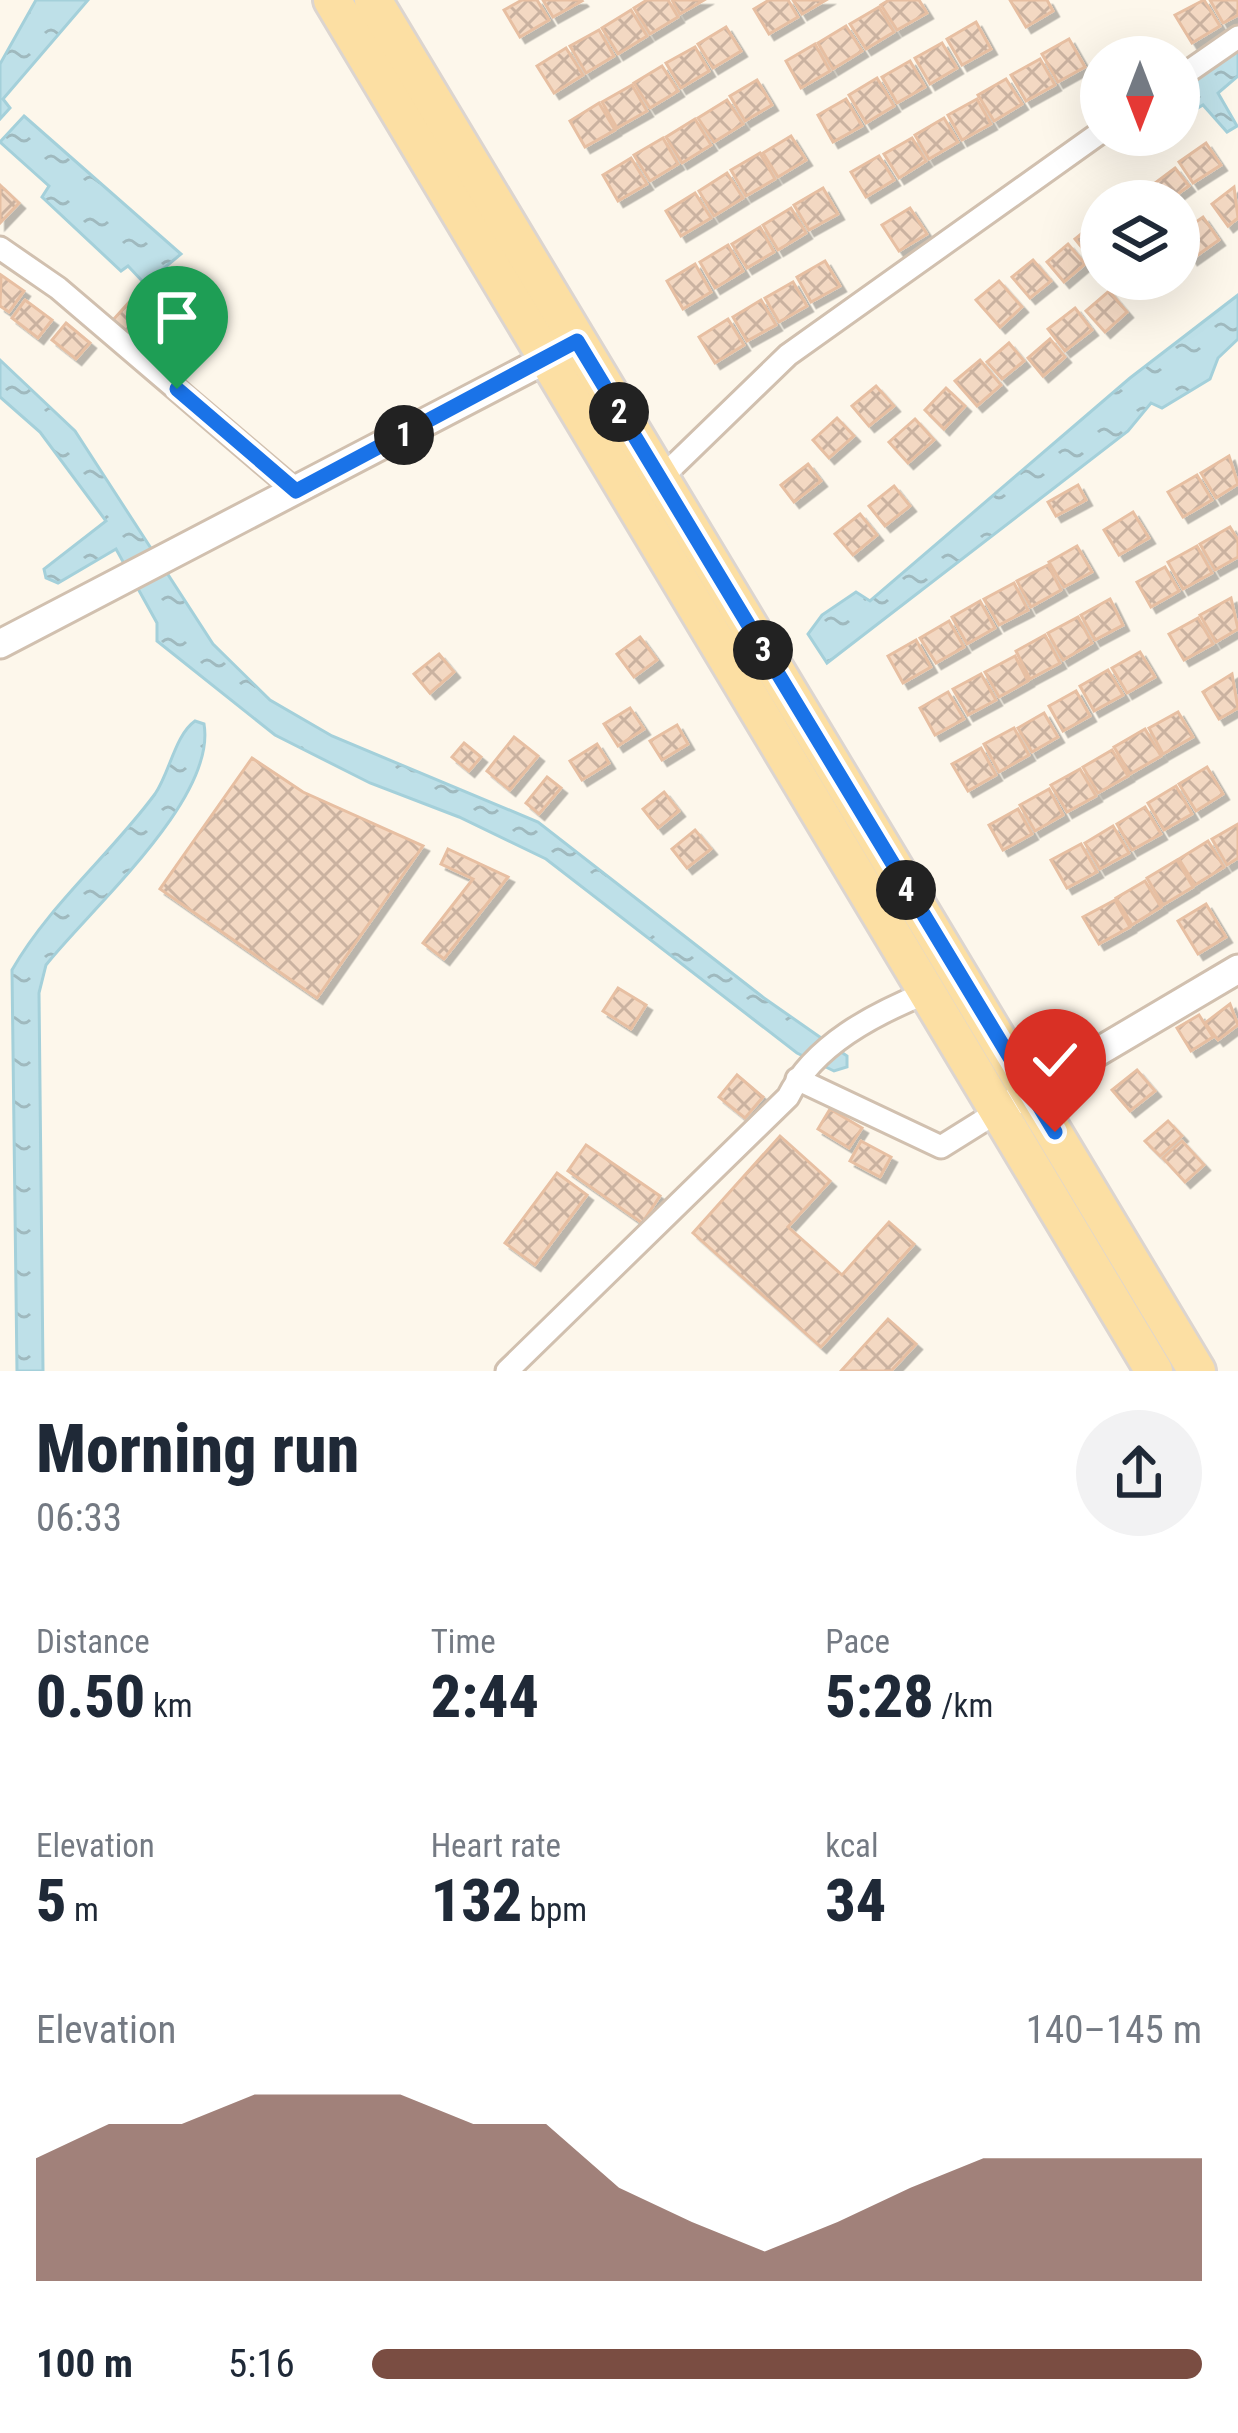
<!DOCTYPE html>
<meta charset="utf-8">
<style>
:root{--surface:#fff;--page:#f2f2f3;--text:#1f2937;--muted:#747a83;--accent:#7a4d42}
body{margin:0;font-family:"Roboto Condensed",sans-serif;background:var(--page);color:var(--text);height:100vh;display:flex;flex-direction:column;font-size:45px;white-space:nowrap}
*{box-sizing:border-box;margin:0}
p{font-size:39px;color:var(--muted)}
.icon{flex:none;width:66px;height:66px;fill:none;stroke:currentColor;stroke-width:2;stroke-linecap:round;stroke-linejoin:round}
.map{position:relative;height:1371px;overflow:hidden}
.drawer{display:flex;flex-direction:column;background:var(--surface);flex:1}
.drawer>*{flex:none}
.needle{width:78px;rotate:180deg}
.tools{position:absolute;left:1080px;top:36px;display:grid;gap:24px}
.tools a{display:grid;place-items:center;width:120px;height:120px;border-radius:50%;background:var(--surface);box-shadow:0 12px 48px #0002;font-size:60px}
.pin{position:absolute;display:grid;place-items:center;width:102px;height:102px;color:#fff;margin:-123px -51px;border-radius:50% 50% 50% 0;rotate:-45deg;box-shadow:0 0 12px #0007}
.pin .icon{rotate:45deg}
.km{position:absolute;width:60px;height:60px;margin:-30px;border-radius:50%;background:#222;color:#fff;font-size:33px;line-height:60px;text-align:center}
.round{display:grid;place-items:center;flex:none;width:126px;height:126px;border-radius:63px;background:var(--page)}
.overview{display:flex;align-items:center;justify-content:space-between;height:204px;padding:0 36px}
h1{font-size:66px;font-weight:800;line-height:90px}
.stats{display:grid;grid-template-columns:repeat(3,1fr);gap:18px;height:204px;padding:12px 36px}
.stats div{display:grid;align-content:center}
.stats b{font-size:60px;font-weight:800}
.stats small{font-size:33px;font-weight:400}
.stats p{font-size:33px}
.chart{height:336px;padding:24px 36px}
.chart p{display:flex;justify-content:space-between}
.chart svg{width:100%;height:216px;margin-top:12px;fill:var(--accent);opacity:.7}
ul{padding:0 36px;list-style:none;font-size:39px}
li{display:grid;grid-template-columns:192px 144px 1fr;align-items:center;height:90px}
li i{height:30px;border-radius:15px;background:var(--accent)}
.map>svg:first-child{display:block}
.water{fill:url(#water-ripples);stroke:#a4d0da;stroke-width:3}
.building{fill:url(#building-cross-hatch);stroke:#e7bfa2;stroke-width:3;filter:url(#shadow)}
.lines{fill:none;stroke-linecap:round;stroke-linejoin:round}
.minor-casing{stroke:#d1c0af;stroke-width:27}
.tertiary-casing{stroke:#d1c0af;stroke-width:33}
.primary-casing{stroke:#dcd5d0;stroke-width:42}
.minor{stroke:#fff;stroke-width:21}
.tertiary{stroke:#fff;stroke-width:27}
.primary{stroke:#fcdfa3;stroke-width:36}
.route-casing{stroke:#fff;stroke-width:24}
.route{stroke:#1a73e8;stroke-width:15}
</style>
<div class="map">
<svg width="1238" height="1371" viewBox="0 0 1238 1371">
<defs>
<pattern id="water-ripples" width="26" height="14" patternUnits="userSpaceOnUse" patternTransform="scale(3)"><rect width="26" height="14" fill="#bee0e8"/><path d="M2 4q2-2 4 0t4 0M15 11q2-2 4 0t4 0" fill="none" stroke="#9fb9be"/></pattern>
<pattern id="building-cross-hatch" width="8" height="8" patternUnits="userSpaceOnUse" patternTransform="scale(3)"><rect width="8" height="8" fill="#f3d8c2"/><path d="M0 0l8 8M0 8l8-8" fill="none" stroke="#cab2a0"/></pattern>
<filter id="shadow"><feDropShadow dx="5.5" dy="5.5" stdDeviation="0" flood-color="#0004"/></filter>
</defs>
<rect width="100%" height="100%" fill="#fdf7eb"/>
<g class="water">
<path d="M36,0H88L3,99L10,108L0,119V64Z"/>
<path d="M1238,47V76L1218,93L1237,126L1227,132L1203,105L1179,119V89Z"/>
<path d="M24,116L181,254L145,284L128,266L121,271L42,197L49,186L0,142Z"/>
<path d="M1238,295V339L1218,358L1210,379L1162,408L1151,403L1128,431L827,663L808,634L822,615L856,592L870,601L1130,378Z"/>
<path d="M0,360L75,431L213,644L270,700L332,736L538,822L764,998L847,1056V1067L834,1071L797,1053L546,859L459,817L370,783L275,735L157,641V623L116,549L58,583L46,578L44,569L106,521L40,432L0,397Z"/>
<path d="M195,721L204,724C217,799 90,909 46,965L39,993L43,1371H17L12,970C49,905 110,855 155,794C170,772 175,735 195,721Z"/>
</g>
<g class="building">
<path d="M522,0H537L549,20L520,37L504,10Z"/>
<path d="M543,0H581L582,1L553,17Z"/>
<path d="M647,0H668L678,17L650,34L634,8Z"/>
<path d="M672,0H704L680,14Z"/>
<path d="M769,0H788L798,17L769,34L754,9Z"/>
<path d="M793,0H826L802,14Z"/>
<path d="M889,0H919L927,13L897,30L881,5Z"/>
<path d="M1010,0H1047L1053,11L1026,27Z"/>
<path d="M1204,0L1220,26L1192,43L1175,15Z"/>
<path d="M1210,0H1238V15L1223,23Z"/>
<path d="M879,7L894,32L866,49L850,24Z"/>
<path d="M631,10L647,36L618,54L602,28Z"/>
<path d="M976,22L991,49L962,65L947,39Z"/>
<path d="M846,26L862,51L833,69L818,43Z"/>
<path d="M726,27L741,51L713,68L698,44Z"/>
<path d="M599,30L614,56L586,73L570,46Z"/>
<path d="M1069,39L1085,67L1058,82L1042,54Z"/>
<path d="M942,43L957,68L930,84L915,58Z"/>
<path d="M815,44L830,71L801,88L786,61Z"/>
<path d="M695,47L709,71L681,88L666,63Z"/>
<path d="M566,48L583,75L554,93L537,66Z"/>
<path d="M1040,59L1055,85L1026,101L1011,75Z"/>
<path d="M910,61L925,87L897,103L882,77Z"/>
<path d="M662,66L678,91L650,108L634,83Z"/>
<path d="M877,78L894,106L866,123L849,95Z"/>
<path d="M1006,79L1022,104L994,121L978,95Z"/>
<path d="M757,80L772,105L745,121L730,96Z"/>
<path d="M632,85L647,111L617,128L602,102Z"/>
<path d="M846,99L862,126L833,142L818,115Z"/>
<path d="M977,99L991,124L962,140L948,115Z"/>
<path d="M727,100L743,124L714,142L698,118Z"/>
<path d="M599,103L615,130L585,147L570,121Z"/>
<path d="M944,118L958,142L929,159L915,135Z"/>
<path d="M695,119L711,145L682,163L666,137Z"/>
<path d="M791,136L806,160L778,177L763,153Z"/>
<path d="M663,138L678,164L650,181L634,155Z"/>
<path d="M912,138L926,161L899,178L884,154Z"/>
<path d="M1206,143L1221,165L1193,183L1179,162Z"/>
<path d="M760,153L775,179L746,196L731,170Z"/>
<path d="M879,156L894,180L866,197L851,172Z"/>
<path d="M631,158L647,184L618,201L603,175Z"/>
<path d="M1175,168L1189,186L1168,201H1131Z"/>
<path d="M727,173L743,198L714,216L699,191Z"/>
<path d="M0,185L19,203L0,223Z"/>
<path d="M1234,187L1238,218L1228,226L1212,204Z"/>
<path d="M823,188L838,214L809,230L794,205Z"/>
<path d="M695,193L711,218L681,236L666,211Z"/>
<path d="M791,208L806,233L778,250L763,225Z"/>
<path d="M910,208L927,234L899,251L882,225Z"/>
<path d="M1203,217L1219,240L1192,259L1179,234Z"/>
<path d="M1101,218V253L1092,260L1075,239Z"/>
<path d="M760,227L774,252L747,268L732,244Z"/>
<path d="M1068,244L1085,264L1064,282L1047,262Z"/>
<path d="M728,245L743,271L715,288L700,262Z"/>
<path d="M1033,260L1051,281L1030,298L1012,277Z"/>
<path d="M825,261L840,286L811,302L797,277Z"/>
<path d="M695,264L711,292L683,309L667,281Z"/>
<path d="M1,275L24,291L9,312L0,306Z"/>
<path d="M999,281L1022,307L1000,327L976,300Z"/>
<path d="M793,282L807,306L779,322L765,298Z"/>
<path d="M1109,291L1127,312L1105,332L1086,311Z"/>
<path d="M25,300L52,320L38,338L12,318Z"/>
<path d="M131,300L154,319L136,341L112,321Z"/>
<path d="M761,300L776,325L747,341L733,317Z"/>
<path d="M1075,308L1092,330L1065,351L1048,329Z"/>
<path d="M728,319L744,345L715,363L699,337Z"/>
<path d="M66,323L90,343L76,359L52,340Z"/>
<path d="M160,330L188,352L171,374L142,351Z"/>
<path d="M1050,339L1065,357L1043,376L1028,358Z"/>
<path d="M1009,343L1024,361L1002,379L987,362Z"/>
<path d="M980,360L1001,385L977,406L955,381Z"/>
<path d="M876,386L894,406L869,426L852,406Z"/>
<path d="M946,388L965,406L944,429L925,410Z"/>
<path d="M837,418L854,436L829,458L813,440Z"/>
<path d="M915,419L934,440L908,463L889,442Z"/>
<path d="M1229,456L1238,484L1216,498L1201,473Z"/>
<path d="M808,464L821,481L794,502L781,485Z"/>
<path d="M1197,475L1212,500L1183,517L1168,492Z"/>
<path d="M1078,485L1086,500L1056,516L1048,502Z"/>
<path d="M894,486L910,506L885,526L869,506Z"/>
<path d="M1133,512L1149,538L1119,555L1104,530Z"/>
<path d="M860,514L877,535L853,555L835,534Z"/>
<path d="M1230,527L1238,540V557L1215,570L1200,544Z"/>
<path d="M1077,546L1092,572L1064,587L1049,562Z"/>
<path d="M1197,546L1212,573L1183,589L1168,562Z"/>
<path d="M1048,565L1061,590L1031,607L1017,581Z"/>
<path d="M1165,567L1179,591L1151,607L1137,582Z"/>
<path d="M1014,583L1028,610L999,625L984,599Z"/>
<path d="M1231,598L1238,629L1216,642L1200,615Z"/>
<path d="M1110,599L1123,625L1095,640L1081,615Z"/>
<path d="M980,601L995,628L967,644L952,617Z"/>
<path d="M1078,617L1092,643L1063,660L1048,633Z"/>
<path d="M1198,618L1213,644L1184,660L1169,634Z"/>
<path d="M949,621L964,647L936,663L920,638Z"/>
<path d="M1045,635L1060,663L1030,679L1016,651Z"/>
<path d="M640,637L657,660L634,677L617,654Z"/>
<path d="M916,640L931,667L903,683L888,656Z"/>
<path d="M1140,652L1155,677L1127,693L1112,668Z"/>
<path d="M439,654L454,672L430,693L414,674Z"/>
<path d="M1015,656L1028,681L999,697L985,672Z"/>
<path d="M1108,670L1123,695L1094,711L1080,686Z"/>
<path d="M981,674L996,700L968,715L953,689Z"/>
<path d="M1232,674L1238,708L1219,719L1203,692Z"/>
<path d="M1076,691L1090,716L1063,731L1049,706Z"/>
<path d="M948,692L964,719L935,735L920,708Z"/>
<path d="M630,708L644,729L618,746L604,724Z"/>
<path d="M1178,712L1193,737L1163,754L1149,728Z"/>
<path d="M1044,713L1058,737L1032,752L1018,728Z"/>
<path d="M677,725L688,744L662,760L650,741Z"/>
<path d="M1014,728L1029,755L999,772L984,744Z"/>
<path d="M1145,729L1161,756L1130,774L1114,747Z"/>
<path d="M514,737L538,756L510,790L487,771Z"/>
<path d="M464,743L481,757L469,771L452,757Z"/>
<path d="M597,744L609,763L582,780L570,761Z"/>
<path d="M981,748L996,775L968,791L952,764Z"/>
<path d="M1112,750L1128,776L1098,793L1083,767Z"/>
<path d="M252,758L303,792L423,846L317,998L160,889Z"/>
<path d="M1207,767L1223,794L1196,811L1179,784Z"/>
<path d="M1080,769L1096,796L1067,812L1051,785Z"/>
<path d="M547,777L561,788L539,814L526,803Z"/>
<path d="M1176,786L1192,814L1164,830L1148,803Z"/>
<path d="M1049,789L1063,815L1035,831L1020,805Z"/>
<path d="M664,792L679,811L658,828L643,809Z"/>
<path d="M1145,807L1161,834L1132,850L1117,824Z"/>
<path d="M1018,809L1032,834L1003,850L989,825Z"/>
<path d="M1238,824V858L1227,865L1212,839Z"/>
<path d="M1113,826L1129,853L1100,869L1085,843Z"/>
<path d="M695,830L711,849L687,868L672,849Z"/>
<path d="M1208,841L1224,867L1195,885L1179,859Z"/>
<path d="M1081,844L1097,872L1067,888L1051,860Z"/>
<path d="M448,849L508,877L444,959L423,943L473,879L441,864Z"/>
<path d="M1177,860L1193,887L1163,905L1147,878Z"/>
<path d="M1145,881L1161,907L1132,925L1116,898Z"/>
<path d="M1115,900L1130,927L1099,944L1083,917Z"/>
<path d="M1206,904L1226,937L1198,954L1178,921Z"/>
<path d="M618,988L646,1005L631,1029L603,1011Z"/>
<path d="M1230,1004L1238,1025L1218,1040L1205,1023Z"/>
<path d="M1199,1015L1213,1037L1191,1051L1177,1028Z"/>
<path d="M1137,1070L1155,1091L1130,1111L1112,1090Z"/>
<path d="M737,1075L763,1097L745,1118L719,1097Z"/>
<path d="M830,1109L862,1128L849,1148L818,1129Z"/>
<path d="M1168,1121L1182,1136L1160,1156L1145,1141Z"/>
<path d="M780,1136L830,1181L788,1227L842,1275L889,1222L914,1244L821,1347L693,1233Z"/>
<path d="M861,1141L891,1157L880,1177L850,1161Z"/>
<path d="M1182,1141L1204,1165L1185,1182L1163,1158Z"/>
<path d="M586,1145L660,1196L642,1223L568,1171Z"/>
<path d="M557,1173L587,1195L535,1265L505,1243Z"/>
<path d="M888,1319L916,1344L891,1371H841Z"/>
</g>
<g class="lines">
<defs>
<g id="minor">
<path d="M1179,78L1238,37"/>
<path d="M0,248L58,288L296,491"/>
<path d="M660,479L788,355L1101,132"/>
<path d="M797,1079L941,1147L997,1112"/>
<path d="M507,1371L788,1097C814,1045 874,1014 926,993"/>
</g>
<g id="tertiary">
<path d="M0,644L560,352"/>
<path d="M1015,1101L1238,969"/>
</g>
<g id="primary">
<path d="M332,0L1154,1371"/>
<path d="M373,0L1197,1371"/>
</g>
</defs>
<use href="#minor" class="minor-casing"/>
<use href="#tertiary" class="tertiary-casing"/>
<use href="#primary" class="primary-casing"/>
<use href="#minor" class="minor"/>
<use href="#tertiary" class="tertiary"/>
<use href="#primary" class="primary"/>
</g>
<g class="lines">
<defs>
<path id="route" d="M177,389L296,491L577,341L1055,1132"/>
</defs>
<use href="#route" class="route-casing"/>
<use href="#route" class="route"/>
</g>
</svg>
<div class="tools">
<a><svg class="needle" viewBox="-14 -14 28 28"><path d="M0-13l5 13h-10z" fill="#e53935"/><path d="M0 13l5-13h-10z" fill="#747a83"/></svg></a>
<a><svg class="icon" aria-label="layers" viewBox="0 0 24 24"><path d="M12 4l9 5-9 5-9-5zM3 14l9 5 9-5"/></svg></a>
</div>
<div class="pin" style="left:177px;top:389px;background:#1e9e55"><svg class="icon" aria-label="arrive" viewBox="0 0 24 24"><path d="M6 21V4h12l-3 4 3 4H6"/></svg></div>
<div class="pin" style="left:1055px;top:1132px;background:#d93025"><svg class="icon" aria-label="check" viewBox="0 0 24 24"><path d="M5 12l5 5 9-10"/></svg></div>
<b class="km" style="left:404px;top:435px">1</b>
<b class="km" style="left:619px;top:412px">2</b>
<b class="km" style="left:763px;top:650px">3</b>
<b class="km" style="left:906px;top:890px">4</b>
</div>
<section class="drawer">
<div class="overview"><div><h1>Morning run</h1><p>06:33</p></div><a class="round"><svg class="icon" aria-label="share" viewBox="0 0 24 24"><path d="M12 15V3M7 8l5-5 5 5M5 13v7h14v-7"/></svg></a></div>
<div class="stats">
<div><p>Distance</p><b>0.50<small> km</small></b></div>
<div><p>Time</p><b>2:44</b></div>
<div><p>Pace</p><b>5:28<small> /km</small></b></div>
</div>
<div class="stats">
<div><p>Elevation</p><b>5<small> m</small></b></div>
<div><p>Heart rate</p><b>132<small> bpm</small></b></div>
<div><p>kcal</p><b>34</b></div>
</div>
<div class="chart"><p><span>Elevation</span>140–145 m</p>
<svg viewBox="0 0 160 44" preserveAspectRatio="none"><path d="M0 44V19L10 12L20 12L30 6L40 6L50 6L60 12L70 12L80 25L90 32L100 38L110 32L120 25L130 19L140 19L150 19L160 19V44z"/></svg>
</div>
<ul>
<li><b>100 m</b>5:16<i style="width:100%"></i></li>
</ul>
</section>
